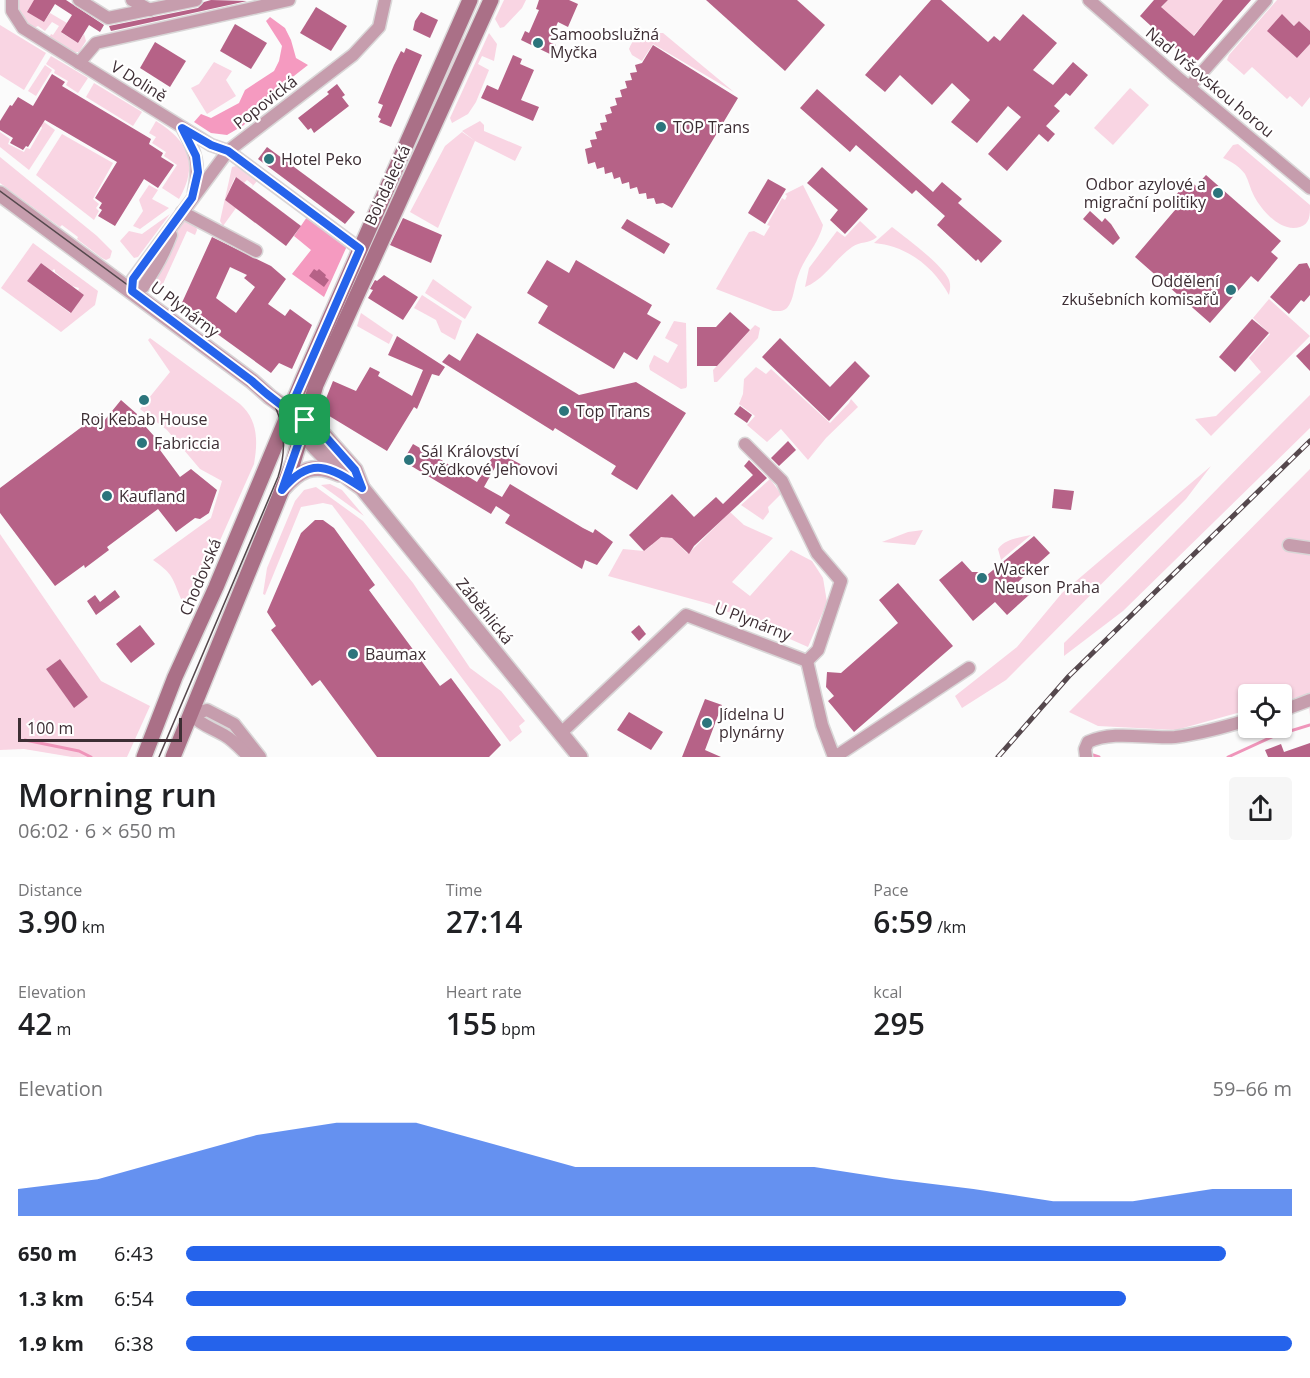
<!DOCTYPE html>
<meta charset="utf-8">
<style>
:root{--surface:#fff;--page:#f6f6f6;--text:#202124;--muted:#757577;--accent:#2563eb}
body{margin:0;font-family:"Open Sans",sans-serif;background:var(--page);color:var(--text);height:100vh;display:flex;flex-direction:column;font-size:22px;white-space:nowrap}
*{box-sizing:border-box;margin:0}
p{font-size:20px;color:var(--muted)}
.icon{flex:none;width:33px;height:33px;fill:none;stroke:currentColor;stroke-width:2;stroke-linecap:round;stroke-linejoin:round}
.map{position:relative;height:757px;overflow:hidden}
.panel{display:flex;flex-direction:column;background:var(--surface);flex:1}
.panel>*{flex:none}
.tools{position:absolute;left:1238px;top:684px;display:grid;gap:12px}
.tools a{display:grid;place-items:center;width:54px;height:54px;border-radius:6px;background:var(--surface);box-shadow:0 2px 4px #0004;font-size:30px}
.scale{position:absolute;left:18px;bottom:15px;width:164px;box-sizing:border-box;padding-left:6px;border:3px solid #3d2e34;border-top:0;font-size:16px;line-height:21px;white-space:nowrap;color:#3d2e34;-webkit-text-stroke:4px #fff;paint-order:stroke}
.pin{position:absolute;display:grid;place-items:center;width:51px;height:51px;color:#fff;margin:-26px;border-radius:12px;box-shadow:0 3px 9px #0006}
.round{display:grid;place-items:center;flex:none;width:63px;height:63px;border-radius:6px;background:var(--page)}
.overview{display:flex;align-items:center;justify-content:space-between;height:102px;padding:0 18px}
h1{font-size:33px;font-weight:600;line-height:45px}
.metrics{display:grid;grid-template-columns:repeat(3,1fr);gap:9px;height:102px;padding:6px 18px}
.metrics div{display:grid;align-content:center}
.metrics b{font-size:30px;font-weight:600}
.metrics small{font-size:16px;font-weight:400}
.metrics p{font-size:16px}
.chart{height:168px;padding:12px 18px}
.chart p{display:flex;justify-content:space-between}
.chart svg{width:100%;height:108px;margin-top:6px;fill:var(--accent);opacity:.7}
ul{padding:0 18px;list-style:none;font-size:20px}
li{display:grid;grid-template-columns:96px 72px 1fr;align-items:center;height:45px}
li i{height:15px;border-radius:8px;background:var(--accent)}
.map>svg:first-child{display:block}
.green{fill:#f9d5e3;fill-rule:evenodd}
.forest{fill:#f59ac0}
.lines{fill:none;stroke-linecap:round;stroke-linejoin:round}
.stream{stroke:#ef95ba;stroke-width:3}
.building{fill:#b66287;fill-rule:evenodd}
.minor-casing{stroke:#d9d6d7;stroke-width:15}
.tertiary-casing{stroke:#d9d6d7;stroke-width:18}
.secondary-casing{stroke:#d9d6d7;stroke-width:18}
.minor{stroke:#c69dad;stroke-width:12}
.tertiary{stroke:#c69dad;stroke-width:15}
.secondary{stroke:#aa7087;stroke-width:15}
.tram{stroke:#55484d;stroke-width:1.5}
.rail-casing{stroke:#55484d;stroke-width:5}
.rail{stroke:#fff;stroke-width:3;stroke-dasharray:9;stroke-linecap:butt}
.route-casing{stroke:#fff;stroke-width:12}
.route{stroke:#2563eb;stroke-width:8}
.poi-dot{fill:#2c757c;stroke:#fff;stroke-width:2}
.labels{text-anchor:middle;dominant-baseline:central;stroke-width:4.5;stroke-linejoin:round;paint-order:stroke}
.poi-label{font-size:16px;fill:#3d2e34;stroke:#fff;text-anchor:start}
.street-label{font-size:16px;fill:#3d2e34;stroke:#fff}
</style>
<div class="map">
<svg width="1310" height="757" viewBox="0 0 1310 757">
<rect width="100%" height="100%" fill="#fbfbfb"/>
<g class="green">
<path d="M18,0H35L28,12L44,22L50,13L67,23L62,33L78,43L84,34L86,41L79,52H70L49,38L51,34L53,35L59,26L52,22L45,31L38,26L34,28C23,23 18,11 18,0Z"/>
<path d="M504,0H526L522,8L504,27L500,28L495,19Z"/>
<path d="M1168,0H1225L1192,37L1160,9Z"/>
<path d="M1277,0H1310V31L1299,21L1295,26L1282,15L1284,46L1297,58L1310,44V97L1302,107L1290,96L1287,99L1252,67L1244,75L1227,60L1229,55Z"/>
<path d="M0,25L46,53L24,90L0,75Z"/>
<path d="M489,33L497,44L494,61L482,56L478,64L489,70L476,102L468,114L452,123L450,118Z"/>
<path d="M646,33H663L734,92L653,44L642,61L632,55L629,49C632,40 638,37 646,33Z"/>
<path d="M461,38L465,40L403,174V173Z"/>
<path d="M51,56L88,78L78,93L66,85L68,81L54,73L55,70L46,64Z"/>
<path d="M214,62L232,71L226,80L236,96L207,114L191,88L199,84Z"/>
<path d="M45,65L52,70L36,96L28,91Z"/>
<path d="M94,83L142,112L133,126L86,97Z"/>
<path d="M1130,88L1149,105L1113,145L1094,128Z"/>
<path d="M156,121C189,141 199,165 179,199L162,188L177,165L164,156L166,152L152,143L156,137L149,133Z"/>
<path d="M480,121L484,125V131L522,147L515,161L475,141L438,228L410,212L445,146L462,132L475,141L462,131Z"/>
<path d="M44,122L55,130L29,170L0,147V132L10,139L8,144L24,152L26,148L30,149L42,128L41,126Z"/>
<path d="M62,134L113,163L93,199L99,204L96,208L99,211L94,220L36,175Z"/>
<path d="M1238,144L1310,205C1310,215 1310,224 1300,227C1281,233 1262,211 1254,196C1250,189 1249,181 1245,174C1239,166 1232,162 1223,158L1233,145Z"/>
<path d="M0,157L97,236L112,251L110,258L106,260L102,258L77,239L78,237L62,225L60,227L0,183Z"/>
<path d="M236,166L257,181L251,188L253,185L247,180L244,183L235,177L225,200L236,208L223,226L220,221L232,167Z"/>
<path d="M149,185L158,190L152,199L169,208L140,229L133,226L143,211L139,200Z"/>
<path d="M803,185L823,225C818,245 804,257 798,276C794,286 794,300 787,308C783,312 778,311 773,311L716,289L749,232L754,231L764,236L770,226L767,225L782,198L785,200L787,196L785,194Z"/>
<path d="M170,214L138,257L134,258L120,241L129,231L142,234Z"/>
<path d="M860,221L877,237C869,244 860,241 852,247C835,259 824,280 805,287L809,268L837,231L845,237Z"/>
<path d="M184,222H188L196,226L197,230L195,235L187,231L162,286L152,280L179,226Z"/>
<path d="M892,227C906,238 943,265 949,280C951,286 950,290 949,295C933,266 907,246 874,243Z"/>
<path d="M33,243L98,291L95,305L61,332L1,288ZM41,263L52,271L54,269L55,270V272L72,286L79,288L78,291L84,295L70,313L27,281Z"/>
<path d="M433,279L472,307L465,319L425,293Z"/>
<path d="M422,295L462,321L455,340L441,332L436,320L414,308Z"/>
<path d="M1269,299L1310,336L1211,436L1195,419L1216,416L1261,372L1249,358L1270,334L1253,318Z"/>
<path d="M361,313L393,335L389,344L357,326Z"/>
<path d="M674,321L686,323L687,386L686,388L681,389L650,370L649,366L654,355L668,363L678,345L665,338Z"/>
<path d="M755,325L760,328L758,338L717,382H714L713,370Z"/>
<path d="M150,338L240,404C258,420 258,441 254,464L198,590L187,600L181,599C172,577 173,574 153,560L211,518L222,481L200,469L167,430L140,409L170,372L148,340Z"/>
<path d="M756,367L766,374L771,369L830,423L849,403L851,399L858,407L826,438L808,460L781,429L767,442L747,425L755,416L739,404L743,394L744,379Z"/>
<path d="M1310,395V428L1123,611L1064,656V643C1148,562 1227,477 1310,395Z"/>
<path d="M1211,466L1186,499L1006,680L962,708L955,696L1017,647L1062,593Z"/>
<path d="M1310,469V716L1308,694L1281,702V694H1248V710L1176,730L1098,726L1069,712Z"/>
<path d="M770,479L781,494L768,507L769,512L763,520L741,505Z"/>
<path d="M330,484L342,490L364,516L321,485Z"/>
<path d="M316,487L363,521L413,583L470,668L501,691L525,721L519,726L522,732L510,742L332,505L323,503L301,507L265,595L263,594L267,568L295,501L304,490Z"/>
<path d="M730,512L744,525L773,538L732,582L750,596L791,550L812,561L823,578L827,602L808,647L710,604L608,576L623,549L644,551L652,545L651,543L662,533L667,538H672L687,553H689Z"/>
<path d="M923,530L915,545L882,542L908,532Z"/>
<path d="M0,534L101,681L150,706L127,757H72L24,749L0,750ZM60,659L88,697L74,707L46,669Z"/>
<path d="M1031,535L1001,560L998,549C1006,538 1019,538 1031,535Z"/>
</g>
<g class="forest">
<path d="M270,17L285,28L291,40L296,58L308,65L262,101L244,125L227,135L211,133L194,122L201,114L211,118L239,103L245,90L274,71L279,61L282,46L266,21Z"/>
<path d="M307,217L347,246L324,297L292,274L311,250L294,236Z"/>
</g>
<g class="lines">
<g class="stream">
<path d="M25,740L79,751L91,757"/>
<path d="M1093,755L1099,757"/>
<path d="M1228,757L1274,736L1310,725"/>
</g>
</g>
<g class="building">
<path d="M34,0H66L104,25L100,32L89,25L78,43L61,32L72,15L55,4L44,22L27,12Z"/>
<path d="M211,0L247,1L111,31L109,26L198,8L204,2Z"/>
<path d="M539,0H569L578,4L568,27L558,22L549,42L556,45L552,55L521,40L525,31L529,33L539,10L536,9Z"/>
<path d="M706,0H797L825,25L785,71Z"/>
<path d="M931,0H941L988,42L994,36L1000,41L1023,14L1057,43L1033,70L1053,85L1073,62L1088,75L1070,96L1066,93L1054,106L1060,111L1046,126L1055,134L1048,142L1039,134L1007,171L988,154L1021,117L1008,106L977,143L951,122L970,100L952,83L932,105L900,75L885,92L865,75Z"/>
<path d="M1154,0H1168L1161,7L1194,36L1223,0H1251L1194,65L1140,16Z"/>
<path d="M316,7L347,26L331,51L300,33Z"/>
<path d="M421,12L438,20L430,38L413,30L415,21Z"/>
<path d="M1282,14L1294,26L1299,21L1310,31V44L1297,58L1267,31Z"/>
<path d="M235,24L267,43L251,69L220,51Z"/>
<path d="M155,42L186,61L170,87L140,68Z"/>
<path d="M653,45L738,98L672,208L663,203L656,204L654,198L647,199L646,193L639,194L637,187L630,189L629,182L622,184L620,177L614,179L612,172L605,174L604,167L597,169L595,162L588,164L585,149L592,147L590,140L597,139L595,132L602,130L600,123L607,122L605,115L612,113L610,107L617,105L615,98L622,97L620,90L627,88L625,81L632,80L630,73L637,72L635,65L642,63Z"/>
<path d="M406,48L422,55L391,127L379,122L381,119L378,117L383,105L378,103L394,65L401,51L404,53Z"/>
<path d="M513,55L522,59L520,64L534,70L521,100L539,107L533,121L481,98L487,85L498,90Z"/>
<path d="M52,74L65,82L62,86L151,139L149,144L163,153L161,157L174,165L158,188L144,179L115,226L98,216L102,210L99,208L102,203L95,198L117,162L45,120L28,147L26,146L23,150L10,143L13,138L0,130V121L10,105L12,106L18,97L33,106Z"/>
<path d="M337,84L345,95L342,97L349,106L314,133L311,128L308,130L298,118L329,94L327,92Z"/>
<path d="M817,89L933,192L942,182L962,199L958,203L1002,241L981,263L978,259L976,261L937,225L945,216L916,190L912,194L856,145L850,152L800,108Z"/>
<path d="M267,147L355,212L345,224L258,159Z"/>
<path d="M822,167L868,209L845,234L830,220L838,210L807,183Z"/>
<path d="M1206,175L1281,241L1271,252L1278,258L1258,282L1251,276L1210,323L1135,257L1175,210L1168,204L1189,180L1196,186Z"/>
<path d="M236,177L301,226L286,246L225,200Z"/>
<path d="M768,179L786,189L765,224L748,213Z"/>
<path d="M1090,211L1102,222L1105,218L1111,224L1120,238L1113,245L1083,219Z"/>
<path d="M403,218L442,235L431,263L390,245Z"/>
<path d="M627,219L670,244L664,254L621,228Z"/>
<path d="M212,237L271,266L286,279L268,304L285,316L290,309L312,325L292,369L279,363L271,373L180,307ZM230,267L247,275L244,278L255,287L236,313L216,298Z"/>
<path d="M547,260L569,273L576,260L652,305L647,314L661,322L637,360L624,352L614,369L538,323L548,306L527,293Z"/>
<path d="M41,263L84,295L71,313L27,281Z"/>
<path d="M1307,263L1310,269V295L1304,302L1301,300L1289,314L1270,297L1299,264Z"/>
<path d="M314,269L317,271L319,269L326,275L325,277L329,280L324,287L309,276Z"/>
<path d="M384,275L418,297L403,320L368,298L373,290L370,289L375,280L377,281Z"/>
<path d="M730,312L750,330L717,366H697V327H716Z"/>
<path d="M1252,319L1269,333L1235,372L1219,357Z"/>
<path d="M477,333L579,395L636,382L686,413L637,490L611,474L616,466L555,428L553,431L442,362L449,354L460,361Z"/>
<path d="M397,336L445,367L439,376L432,374L417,409L414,407L387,451L321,411L333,381L356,391L370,367L380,372L378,376L412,396L423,370L388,355Z"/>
<path d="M780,338L830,387L855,361L870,376L829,421L762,357Z"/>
<path d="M1310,343V371L1296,356Z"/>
<path d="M121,400L137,414L136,416L163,446L160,450L180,477L191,469L217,490L209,513L200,519L195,518L176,532L158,509L107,547L109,550L85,568L84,565L55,586L0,513V488L99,414L104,421Z"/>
<path d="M740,406L752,415L747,423L734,414Z"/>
<path d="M788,441L796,450L779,466L771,458Z"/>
<path d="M413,444L420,448L430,449L437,454L435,456L477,482L496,451L526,467L520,476L498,462L484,487L502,497L510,484L583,528L593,533L595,529L613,542L597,565L585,560L582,569L505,523L510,515L496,506L491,514L403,461Z"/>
<path d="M749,460L767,478L694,546L689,554L672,538L661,537L644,551L629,535L672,494L694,517L716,497L723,504L753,475L744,466Z"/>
<path d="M1054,489L1074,491L1071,510L1052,508Z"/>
<path d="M315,520H323L334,528L375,585L369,590L440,686L451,678L501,745L489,757H377L320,680L312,686L271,630L276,626L267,612L301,533Z"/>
<path d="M1034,536L1050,553L1018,582L1029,595L1007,615L995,602L973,621L939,580L962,561L972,572H982L987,575Z"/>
<path d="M898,583L953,646L854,732L828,701L834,696L826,687L827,672L841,673L898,623L879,600Z"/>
<path d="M115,590L120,597L96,615L87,601L95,595L100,602Z"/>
<path d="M140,625L155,644L131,663L116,644Z"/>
<path d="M639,625L646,634L639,641L631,632Z"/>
<path d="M60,659L88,697L74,708L46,669Z"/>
<path d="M705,699L722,705L705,750L721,757H682Z"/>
<path d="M629,712L663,732L651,750L617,730Z"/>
<path d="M1310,743V757H1268L1265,750L1281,744L1284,752Z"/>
</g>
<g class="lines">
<defs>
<g id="minor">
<path d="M12,0V11L23,28L211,145L228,151L360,249"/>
<path d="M79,0L108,18L196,0"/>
<path d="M132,0L150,10"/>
<path d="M1089,0L1177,77L1310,188"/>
<path d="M79,63L96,43L289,0"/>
<path d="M1190,86L1266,0"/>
<path d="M183,129C196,153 200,164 194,192"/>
<path d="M182,212L256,251"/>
<path d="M133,289L143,287C155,270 164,254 171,235"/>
<path d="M132,291L133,279L228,151L353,55L379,27L385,0"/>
<path d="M745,444L782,481L817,553L841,581L818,650L807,661"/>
<path d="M1289,545L1310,548"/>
<path d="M807,661L822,725L834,757"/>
<path d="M1281,711L1310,700"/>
<path d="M191,715L207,710L234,724L260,757"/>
<path d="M191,715C203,726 210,727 224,735C233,740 241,749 249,757"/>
<path d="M561,733L686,615L807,661"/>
<path d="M835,757L969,668"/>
<path d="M1086,757L1085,749L1088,742C1114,730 1147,739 1175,737C1200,734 1224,727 1248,720"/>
</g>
<g id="tertiary">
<path d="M0,194L252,381L270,397L324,435L355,470L362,488"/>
<path d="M297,424C310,446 341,474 362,488L580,757"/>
<path d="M282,490C299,470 314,462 339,474"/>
</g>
<g id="secondary">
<path d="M144,757L175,677L216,587L303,379L470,0"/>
<path d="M173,757L293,463L316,385L491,0"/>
</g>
</defs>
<use href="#minor" class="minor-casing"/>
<use href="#tertiary" class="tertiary-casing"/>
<use href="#secondary" class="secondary-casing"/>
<use href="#minor" class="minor"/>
<use href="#tertiary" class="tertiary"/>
<use href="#secondary" class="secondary"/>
<path class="tram" d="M0,191L254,378C282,404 290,441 278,477L159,757"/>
<defs>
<path id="rail" d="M998,757L1069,676L1310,441"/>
</defs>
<use href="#rail" class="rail-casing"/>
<use href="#rail" class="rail"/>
</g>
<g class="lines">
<defs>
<path id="route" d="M305,420C285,409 268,396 252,381L132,291L133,279L192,198L198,172L196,156L182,128L211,145L228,151L360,249L289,411L302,433L282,490C311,455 330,467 362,488L355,470L324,435L305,420"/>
</defs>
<use href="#route" class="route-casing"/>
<use href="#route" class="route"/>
</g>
<g class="poi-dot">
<circle cx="538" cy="43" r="6"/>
<circle cx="661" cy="127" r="6"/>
<circle cx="269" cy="159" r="6"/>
<circle cx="1218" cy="193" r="6"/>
<circle cx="1231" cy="290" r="6"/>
<circle cx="144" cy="400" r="6"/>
<circle cx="564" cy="411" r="6"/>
<circle cx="142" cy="443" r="6"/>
<circle cx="409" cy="460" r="6"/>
<circle cx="107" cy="496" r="6"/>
<circle cx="982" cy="578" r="6"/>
<circle cx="353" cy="654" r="6"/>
<circle cx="707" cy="723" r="6"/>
</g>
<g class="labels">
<g class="poi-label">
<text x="550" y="34">Samoobslužná<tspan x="550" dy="18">Myčka</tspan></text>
<text x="673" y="127">TOP Trans</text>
<text x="281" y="159">Hotel Peko</text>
<text x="1206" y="184" text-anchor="end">Odbor azylové a<tspan x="1206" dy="18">migrační politiky</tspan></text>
<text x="1219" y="281" text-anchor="end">Oddělení<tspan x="1219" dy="18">zkušebních komisařů</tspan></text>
<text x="576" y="411">Top Trans</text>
<text x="144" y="419" text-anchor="middle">Roj Kebab House</text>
<text x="154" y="443">Fabriccia</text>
<text x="421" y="451">Sál Království<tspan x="421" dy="18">Svědkové Jehovovi</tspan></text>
<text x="119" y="496">Kaufland</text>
<text x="994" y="569">Wacker<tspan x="994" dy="18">Neuson Praha</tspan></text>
<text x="365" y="654">Baumax</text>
<text x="719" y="714">Jídelna U<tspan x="719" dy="18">plynárny</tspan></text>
</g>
<g class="street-label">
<text transform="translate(139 81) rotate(32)">V Dolině</text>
<text transform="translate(1210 82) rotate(40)">Nad Vršovskou horou</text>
<text transform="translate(265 102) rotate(-38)">Popovická</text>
<text transform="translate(387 185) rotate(-65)">Bohdalecká</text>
<text transform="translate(185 309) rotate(37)">U Plynárny</text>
<text transform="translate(200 577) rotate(-67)">Chodovská</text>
<text transform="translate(485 611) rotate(51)">Záběhlická</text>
<text transform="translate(753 621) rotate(21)">U Plynárny</text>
</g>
</g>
</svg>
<div class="tools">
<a><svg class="icon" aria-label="locate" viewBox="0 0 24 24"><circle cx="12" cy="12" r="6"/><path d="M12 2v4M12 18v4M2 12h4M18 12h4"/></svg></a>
</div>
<div class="scale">100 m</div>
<div class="pin" style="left:305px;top:420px;background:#1e9e55"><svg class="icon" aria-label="arrive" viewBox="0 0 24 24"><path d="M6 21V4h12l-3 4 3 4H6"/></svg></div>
</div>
<section class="panel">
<div class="overview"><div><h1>Morning run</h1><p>06:02 · 6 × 650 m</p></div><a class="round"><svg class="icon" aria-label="share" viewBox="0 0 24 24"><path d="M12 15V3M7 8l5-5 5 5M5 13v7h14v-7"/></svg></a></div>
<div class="metrics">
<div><p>Distance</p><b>3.90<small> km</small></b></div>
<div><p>Time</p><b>27:14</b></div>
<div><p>Pace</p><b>6:59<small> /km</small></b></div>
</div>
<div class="metrics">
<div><p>Elevation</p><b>42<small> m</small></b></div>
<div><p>Heart rate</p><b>155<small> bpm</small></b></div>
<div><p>kcal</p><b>295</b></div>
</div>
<div class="chart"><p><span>Elevation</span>59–66 m</p>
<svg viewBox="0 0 160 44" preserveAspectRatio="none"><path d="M0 44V33L10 29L20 20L30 11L40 6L50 6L60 15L70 24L80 24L90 24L100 24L110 29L120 33L130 38L140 38L150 33L160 33V44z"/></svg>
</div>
<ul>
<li><b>650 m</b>6:43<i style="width:94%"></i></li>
<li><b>1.3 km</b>6:54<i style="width:85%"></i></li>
<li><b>1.9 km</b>6:38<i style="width:100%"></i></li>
</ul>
</section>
